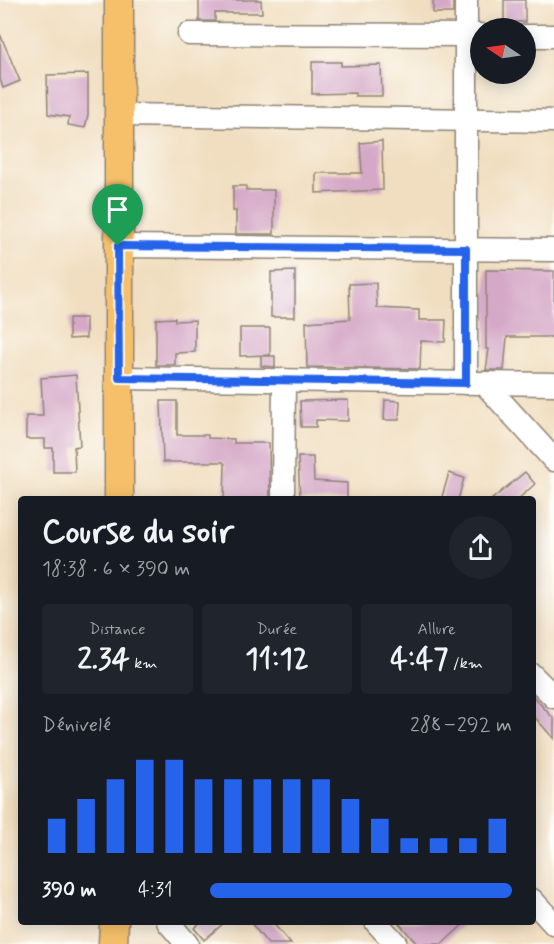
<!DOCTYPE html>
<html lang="fr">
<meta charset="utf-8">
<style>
:root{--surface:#171b24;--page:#20242c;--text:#f1f3f6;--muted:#9ea1a6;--accent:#2563eb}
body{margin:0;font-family:Mynerve,sans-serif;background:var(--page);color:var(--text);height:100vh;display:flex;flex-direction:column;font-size:22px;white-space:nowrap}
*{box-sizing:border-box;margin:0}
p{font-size:20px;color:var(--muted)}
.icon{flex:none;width:33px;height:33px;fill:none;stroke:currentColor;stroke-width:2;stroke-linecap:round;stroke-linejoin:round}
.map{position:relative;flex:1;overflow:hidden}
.sheet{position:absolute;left:18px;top:496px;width:518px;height:429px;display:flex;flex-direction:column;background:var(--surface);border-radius:6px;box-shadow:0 3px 15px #0003}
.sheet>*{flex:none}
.needle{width:39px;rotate:283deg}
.buttons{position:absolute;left:470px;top:18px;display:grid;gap:12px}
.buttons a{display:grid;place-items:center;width:66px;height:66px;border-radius:50%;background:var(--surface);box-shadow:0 3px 15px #0003;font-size:30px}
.pin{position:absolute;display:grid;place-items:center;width:51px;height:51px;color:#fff;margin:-62px -26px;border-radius:50% 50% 50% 0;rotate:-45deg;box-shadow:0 0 6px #0007}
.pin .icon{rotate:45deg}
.round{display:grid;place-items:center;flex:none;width:63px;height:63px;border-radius:32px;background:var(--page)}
.head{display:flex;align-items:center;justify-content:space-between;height:102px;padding:0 24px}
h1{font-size:33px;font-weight:800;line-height:45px}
.stats{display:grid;grid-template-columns:repeat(3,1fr);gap:9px;height:102px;padding:6px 24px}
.stats div{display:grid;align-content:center;border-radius:6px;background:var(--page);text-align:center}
.stats b{font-size:30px;font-weight:800}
.stats small{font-size:16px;font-weight:400}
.stats p{font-size:16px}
.chart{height:168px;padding:12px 24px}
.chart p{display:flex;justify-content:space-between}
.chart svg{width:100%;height:108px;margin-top:6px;stroke:var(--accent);stroke-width:6}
ul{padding:0 24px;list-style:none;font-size:20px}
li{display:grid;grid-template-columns:96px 72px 1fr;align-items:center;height:45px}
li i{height:15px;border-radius:8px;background:var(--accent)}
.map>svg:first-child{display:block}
.building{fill:#d5a8c8}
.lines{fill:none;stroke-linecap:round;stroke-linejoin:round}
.minor-casing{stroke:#8e8476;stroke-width:25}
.major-casing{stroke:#8e8476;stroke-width:31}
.minor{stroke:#fff;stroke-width:22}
.major{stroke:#f6c06b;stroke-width:28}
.route-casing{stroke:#fff;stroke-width:12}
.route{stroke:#2563eb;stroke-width:8}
</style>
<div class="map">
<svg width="554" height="944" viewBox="0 0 554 944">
<rect width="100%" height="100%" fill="#fdfcf7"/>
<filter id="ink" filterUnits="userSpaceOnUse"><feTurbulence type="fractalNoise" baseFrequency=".0167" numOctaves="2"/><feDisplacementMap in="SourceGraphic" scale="12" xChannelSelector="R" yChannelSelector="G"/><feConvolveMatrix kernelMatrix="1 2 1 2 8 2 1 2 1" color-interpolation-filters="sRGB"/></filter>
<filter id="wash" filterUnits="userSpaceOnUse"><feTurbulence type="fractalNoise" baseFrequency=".008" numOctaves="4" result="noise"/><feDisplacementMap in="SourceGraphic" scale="24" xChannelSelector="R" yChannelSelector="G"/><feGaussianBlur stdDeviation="1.35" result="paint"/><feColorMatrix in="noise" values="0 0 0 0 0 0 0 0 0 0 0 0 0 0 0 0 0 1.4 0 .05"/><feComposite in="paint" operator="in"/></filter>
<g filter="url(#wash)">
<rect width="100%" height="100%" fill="#f1dec0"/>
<g id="blocks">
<g class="building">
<path d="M199,0H261L262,13H215V21H199Z"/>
<rect x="433" y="0" width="20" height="13"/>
<rect x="504" y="0" width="21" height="22"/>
<path d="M0,34L20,81L3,88L0,79Z"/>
<path d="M312,62H341V66L381,65L382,96H355V93L312,94Z"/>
<path d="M88,74V115L85,128L68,125L69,117L48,114L47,75Z"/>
<path d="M382,141L383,190L316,193V173H362L360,143Z"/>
<path d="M233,186H246V190H274V234H236V211H233Z"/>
<path d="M486,270L554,271V337H507L504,370H486L489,349H486Z"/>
<path d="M295,271V317H271V272Z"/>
<path d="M376,283L377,308L419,310V320H446L445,342L421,341L420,369L307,367L306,322L350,319L349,284Z"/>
<path d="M69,318H86V338L69,339Z"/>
<path d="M175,318V321L195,320V352L175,353V365H156V319Z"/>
<path d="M240,328H270V355L240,356Z"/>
<path d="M261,356H275V367L261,366Z"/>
<path d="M76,375L80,446L74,447L75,472H53V448H45V439H26V416H43L41,378Z"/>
<path d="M348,400V421L316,420V427H301L300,401Z"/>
<path d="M385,400L400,401L399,420H384Z"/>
<path d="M161,401H177V435H208V438L234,439V443H269L270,500H224L225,464L223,462H163Z"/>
<path d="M298,457H313L314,481L347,483V500H300Z"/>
<path d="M525,472L535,484L517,500H491Z"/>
<path d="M449,473L464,478L458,500H441Z"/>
<path d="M532,695L554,719V739L532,714Z"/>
<path d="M201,922H225L204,940L194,928Z"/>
<path d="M250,922H272L291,944H268Z"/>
<path d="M398,922H466L442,944H417Z"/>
</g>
</g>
</g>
<g filter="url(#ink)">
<use href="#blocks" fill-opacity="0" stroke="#8e8476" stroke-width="1.5"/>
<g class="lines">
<defs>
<g id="minor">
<path d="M466,0V383"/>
<path d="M189,34L480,35"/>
<path d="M525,36H554"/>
<path d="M119,115L554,121"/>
<path d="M119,246L554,250"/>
<path d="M119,378L554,384"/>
<path d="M484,383L554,460"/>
<path d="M283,500L284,380"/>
<path d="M532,675L554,697"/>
<path d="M532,900L554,924"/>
<path d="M168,922L187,944"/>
<path d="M376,922L396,944"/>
</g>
<g id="major">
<path d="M119,0V500"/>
<path d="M113,944L114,922"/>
</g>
</defs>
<use href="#minor" class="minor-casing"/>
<use href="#major" class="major-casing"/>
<use href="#minor" class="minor"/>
<use href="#major" class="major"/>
</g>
</g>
<g class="lines" filter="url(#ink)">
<defs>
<path id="route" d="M118,246L466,249V383L119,378Z"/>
</defs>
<use href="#route" class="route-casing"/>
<use href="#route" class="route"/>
</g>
</svg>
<div class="buttons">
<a><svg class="needle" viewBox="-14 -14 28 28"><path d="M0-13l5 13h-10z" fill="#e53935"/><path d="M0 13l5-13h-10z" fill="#9ea1a6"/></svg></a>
</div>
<div class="pin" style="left:118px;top:246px;background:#1e9e55"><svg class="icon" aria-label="arrive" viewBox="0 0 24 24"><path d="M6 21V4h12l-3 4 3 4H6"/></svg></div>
<section class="sheet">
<div class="head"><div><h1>Course du soir</h1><p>18:38 · 6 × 390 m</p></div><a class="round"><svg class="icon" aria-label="share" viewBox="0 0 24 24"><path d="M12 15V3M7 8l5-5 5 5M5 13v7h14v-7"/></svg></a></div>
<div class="stats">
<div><p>Distance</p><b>2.34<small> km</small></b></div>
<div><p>Durée</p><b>11:12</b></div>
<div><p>Allure</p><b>4:47<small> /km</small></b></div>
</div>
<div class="chart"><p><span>Dénivelé</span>288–292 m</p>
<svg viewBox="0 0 160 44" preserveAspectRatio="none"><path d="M5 44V30M15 44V22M25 44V14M35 44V6M45 44V6M55 44V14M65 44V14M75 44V14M85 44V14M95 44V14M105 44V22M115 44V30M125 44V38M135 44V38M145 44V38M155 44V30"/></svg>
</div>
<ul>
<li><b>390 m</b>4:31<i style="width:100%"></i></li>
</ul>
</section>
</div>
